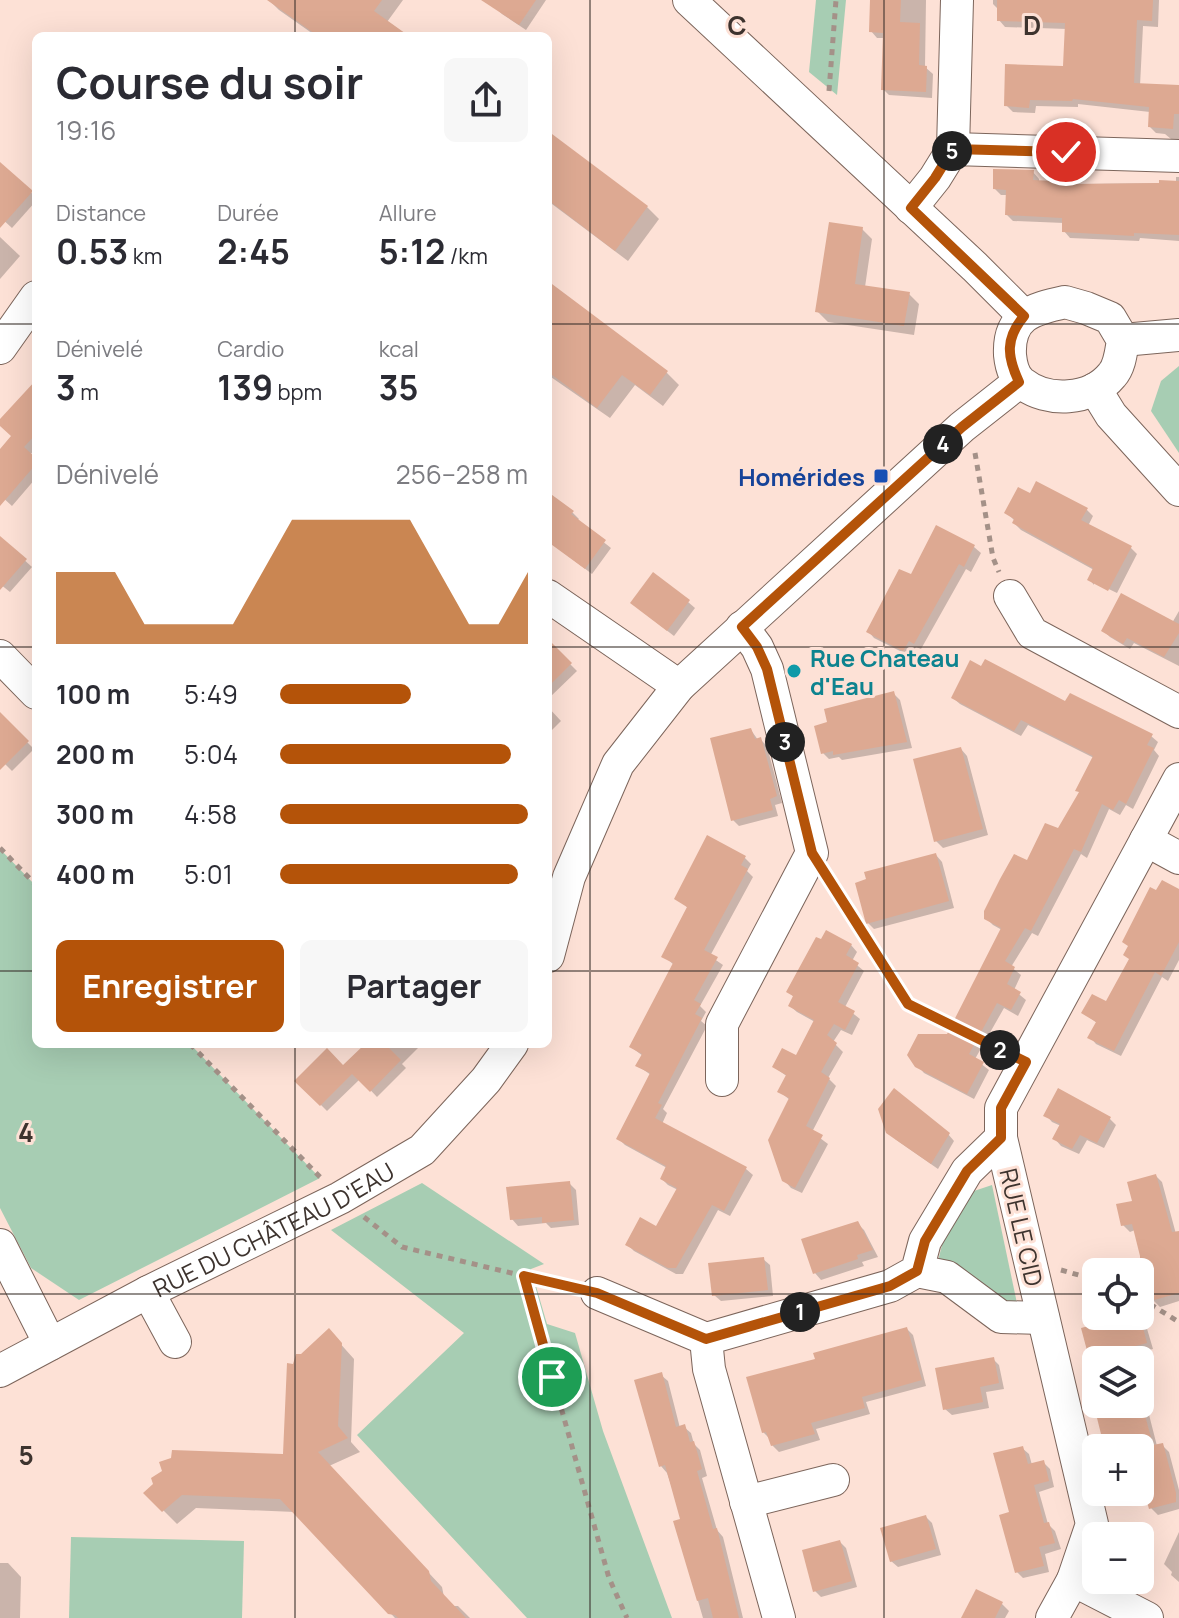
<!DOCTYPE html>
<html lang="fr">
<meta charset="utf-8">
<style>
:root{--surface:#fff;--page:#f7f7f7;--text:#2b2b33;--muted:#7c7c81;--accent:#b45309}
body{margin:0;font-family:Manrope,sans-serif;background:var(--page);color:var(--text);height:100vh;display:flex;flex-direction:column;font-size:30px;white-space:nowrap}
*{box-sizing:border-box;margin:0}
p{font-size:26px;color:var(--muted)}
.icon{flex:none;width:44px;height:44px;fill:none;stroke:currentColor;stroke-width:2;stroke-linecap:round;stroke-linejoin:round}
.map{position:relative;flex:1;overflow:hidden}
.panel{position:absolute;left:32px;top:32px;width:520px;height:1016px;display:flex;flex-direction:column;background:var(--surface);border-radius:12px;box-shadow:0 8px 32px #0002}
.panel>*{flex:none}
.fabs{position:absolute;left:1082px;top:1258px;display:grid;gap:16px}
.fabs a{display:grid;place-items:center;width:72px;height:72px;border-radius:12px;background:var(--surface);box-shadow:0 8px 32px #0002;font-size:40px}
.pin{position:absolute;display:grid;place-items:center;width:68px;height:68px;color:#fff;margin:-34px;border:4px solid #fff;border-radius:50%;box-shadow:0 2px 8px #0007}
.km{position:absolute;width:40px;height:40px;margin:-20px;border-radius:50%;background:#222;color:#fff;font-size:22px;line-height:40px;text-align:center}
.round{display:grid;place-items:center;flex:none;width:84px;height:84px;border-radius:12px;background:var(--page)}
.head{display:flex;align-items:center;justify-content:space-between;height:136px;padding:0 24px}
h1{font-size:44px;font-weight:700;line-height:60px}
.stats{display:grid;grid-template-columns:repeat(3,1fr);gap:12px;height:136px;padding:8px 24px}
.stats div{display:grid;align-content:center}
.stats b{font-size:34px;font-weight:700}
.stats small{font-size:22px;font-weight:400}
.stats p{font-size:22px}
.chart{height:224px;padding:16px 24px}
.chart p{display:flex;justify-content:space-between}
.chart svg{width:100%;height:144px;margin-top:8px;fill:var(--accent);opacity:.7}
.button{display:flex;gap:16px;margin-top:auto;padding:16px 24px}
.button a{flex:1;height:92px;border-radius:12px;background:var(--accent);color:#fff;font-size:32px;font-weight:700;line-height:92px;text-align:center}
.button a+a{background:var(--page);color:var(--text)}
ul{padding:0 24px;list-style:none;font-size:26px}
li{display:grid;grid-template-columns:128px 96px 1fr;align-items:center;height:60px}
li i{height:20px;border-radius:10px;background:var(--accent)}
.map>svg:first-child{display:block}
.green{fill:#a7cdb3}
.shadow{fill:#0003}
.building{fill:#dda992}
.lines{fill:none;stroke-linecap:round;stroke-linejoin:round}
.minor-casing{stroke:#7c655b;stroke-width:34}
.path{stroke:#a49188;stroke-width:5;stroke-dasharray:6 6;stroke-linecap:butt}
.minor{stroke:#fff;stroke-width:32}
.route-casing{stroke:#fff;stroke-width:16}
.route{stroke:#b45309;stroke-width:10}
.grid{fill:none;stroke:#3d332e;stroke-width:2;stroke-opacity:0.55}
.transit-dot{fill:#1a4fb4;stroke:#fde1d6;stroke-width:3}
.culture-dot{fill:#0f9aa8;stroke:#fde1d6;stroke-width:3}
.labels{text-anchor:middle;dominant-baseline:central;stroke-width:6;stroke-linejoin:round;paint-order:stroke}
.transit-label{font-size:24px;font-weight:bold;fill:#164399;stroke:#fde1d6;text-anchor:end}
.culture-label{font-size:24px;font-weight:bold;fill:#0d838f;stroke:#fde1d6;text-anchor:start}
.street-label{font-size:24px;fill:#3d332e;stroke:#fde1d6}
.grid-label{font-size:26px;text-anchor:middle;font-weight:bold;fill:#3d332e;stroke:#fde1d6;stroke-width:6;stroke-linejoin:round;paint-order:stroke}
</style>
<div class="map">
<svg width="1179" height="1618" viewBox="0 0 1179 1618">
<rect width="100%" height="100%" fill="#fde1d6"/>
<g class="green">
<path d="M816,0H846L837,95L809,72Z"/>
<path d="M1179,366V453L1151,411L1161,381Z"/>
<path d="M0,849L36,886V1044H190L320,1178L79,1300L31,1268L0,1208Z"/>
<path d="M422,1183L544,1264L531,1269L547,1324L575,1333L603,1431L672,1618H527L357,1435L464,1333L331,1230Z"/>
<path d="M992,1185L1018,1308L938,1261L947,1225L974,1191Z"/>
<path d="M71,1537L244,1541L242,1618H69Z"/>
</g>
<g class="shadow">
<path d="M269,0H403L387,22L406,36H316L279,10Z"/>
<path d="M501,0H546L526,30L502,14L496,8Z"/>
<path d="M872,0H926L925,67L933,74L932,98L889,95L883,89L885,38H877L871,31Z"/>
<path d="M993,0H1159L1158,27L1143,26L1140,86L1179,87V139H1171L1165,134L1156,133L1150,127V112L1078,104V107L1036,106L1035,113L1013,112L1006,105L1065,68L1067,29L1005,27L999,20V10L993,4Z"/>
<path d="M548,133L647,207L659,219L628,261L548,201Z"/>
<path d="M6,170L36,197V201L12,228L0,217V177Z"/>
<path d="M1033,172L1039,179V183L1075,184L1176,183V177H1179V241L1140,238L1139,241L1070,238L1064,231V223L1013,221L1007,215L1008,195H1001L995,189Z"/>
<path d="M862,229L872,239L865,287L909,294L919,304L914,335L828,322L817,311Z"/>
<path d="M0,237L20,256L0,279Z"/>
<path d="M554,288L667,373L679,385L663,406L635,385L610,418L548,375V296Z"/>
<path d="M36,399V448L30,455L36,460V478L12,506L0,495V452L14,436L0,422Z"/>
<path d="M548,494L572,512L579,519L577,521L611,548L592,574L559,549L548,537Z"/>
<path d="M1087,510L1093,516L1088,526L1131,548L1137,554L1117,593L1094,582V585L1090,580L1094,570L1021,530L1014,523L1015,521L1007,513Z"/>
<path d="M937,528L974,547L981,553L971,572L966,569L921,649L916,647L910,656L874,638L868,631L912,577Z"/>
<path d="M0,538L32,567L10,592L0,584Z"/>
<path d="M688,602L695,608L674,636L639,609Z"/>
<path d="M1179,611V666L1134,643L1130,649L1110,637L1104,631L1172,623Z"/>
<path d="M548,642L577,671L548,699Z"/>
<path d="M894,694L900,700L912,748L842,760L839,757L829,759L823,753Z"/>
<path d="M953,698L1066,704L1151,736L1158,742L1154,750L1159,756L1133,809L1126,805L1120,815L1109,809L1087,858L1081,854L1038,936L1032,933L1011,967L1021,975L1014,990L1026,1000L1018,1016L1004,1008L975,1059L989,1070L974,1099L924,1073L917,1065L948,1036L1002,930L993,925L986,918L1028,862L1059,830L1081,793L1094,758L1028,725L1021,736L960,704Z"/>
<path d="M548,707L561,721L548,734Z"/>
<path d="M0,715L34,749L12,771L0,759Z"/>
<path d="M751,730L758,740H761L767,746L782,803L775,805L778,816L739,826L733,820Z"/>
<path d="M961,749L967,756L988,835L943,848L936,841Z"/>
<path d="M936,855L942,862L954,908L874,929L868,923Z"/>
<path d="M744,857L751,864L747,871L753,877L710,956L723,965L700,1006L706,1012L701,1021L707,1026L663,1109L667,1113L662,1124L746,1169L753,1175L730,1216L718,1210L683,1274H676L634,1251L628,1245L657,1229L678,1190L668,1185L662,1179L667,1168L625,1145L619,1139L651,1075L638,1066L643,1056L631,1047L674,965L664,956L688,908L677,898Z"/>
<path d="M1179,891V960L1168,981L1162,977L1121,1056L1096,1044L1090,1037L1097,1023L1084,1013L1106,1004L1131,960L1130,947Z"/>
<path d="M851,945L857,952L852,961L864,971L845,1007L860,1019L852,1035L841,1030L833,1042L843,1052L828,1078L836,1086L812,1132L828,1144L802,1193L791,1188L784,1180L790,1100L780,1092L788,1077L774,1067L797,1057L815,1022L797,1012L790,1006L794,997L789,992Z"/>
<path d="M368,1044H422L402,1064L406,1068L377,1097L360,1079L327,1111L297,1081L344,1068Z"/>
<path d="M1046,1115L1110,1119L1116,1125L1104,1148L1087,1140L1079,1154L1061,1146L1055,1139L1061,1126L1052,1122Z"/>
<path d="M948,1134L954,1141L938,1169L895,1139Z"/>
<path d="M1156,1176L1162,1182L1176,1234L1179,1233V1301L1160,1307L1153,1300L1135,1230L1130,1232L1123,1225Z"/>
<path d="M570,1184L576,1190L579,1225L551,1228L546,1223L518,1226L512,1219Z"/>
<path d="M857,1223L864,1230L878,1257L862,1262L864,1266L821,1280L815,1273Z"/>
<path d="M763,1259L770,1265L773,1296L721,1301L714,1295Z"/>
<path d="M1140,1305L1153,1349L1110,1360H1096V1362L1091,1357L1102,1325L1100,1316H1140Z"/>
<path d="M907,1329L913,1335L926,1386L866,1402L870,1414L816,1429L820,1440L779,1452L772,1445L771,1440L763,1432L817,1361Z"/>
<path d="M329,1331L354,1359L351,1442L360,1452L329,1466L442,1587L444,1597L452,1606H458L470,1618H395L295,1512L196,1508L177,1524L146,1493L285,1456L295,1366L301,1357Z"/>
<path d="M993,1359L999,1365L1004,1389L986,1392L989,1408L952,1415L945,1409Z"/>
<path d="M661,1375L668,1381L680,1428L684,1427L691,1433L694,1444L700,1450L707,1476L702,1478L717,1530L723,1537L743,1618H703L675,1522L683,1520L667,1473L661,1466Z"/>
<path d="M1140,1392L1144,1395L1157,1446L1162,1445L1169,1452L1179,1490V1509L1158,1515L1151,1508L1148,1497L1137,1500L1130,1492H1140V1448H1118L1116,1442L1111,1444L1104,1437L1116,1414L1113,1404H1140Z"/>
<path d="M1022,1448L1029,1454L1032,1465L1043,1462L1050,1469L1054,1487L1039,1492L1048,1524L1055,1531L1061,1549L1045,1554L1049,1572L1023,1578L1017,1572L1012,1513Z"/>
<path d="M926,1517L932,1523L941,1555L898,1567L891,1561Z"/>
<path d="M1179,1532V1582L1171,1575L1172,1572L1164,1564Z"/>
<path d="M840,1542L846,1548L857,1587L821,1597L815,1591Z"/>
<path d="M0,1563H8L21,1577L20,1618H0Z"/>
<path d="M977,1591L1002,1604L1009,1611L1005,1618H963Z"/>
</g>
<g class="building">
<path d="M267,0H382L374,11L409,36H318Z"/>
<path d="M481,0H536L519,25Z"/>
<path d="M870,0H901L900,22L920,23L919,65L927,66L926,92L881,90L883,33L869,32Z"/>
<path d="M997,0H1153L1152,21L1137,20L1134,83L1179,85V114H1174L1173,129L1148,127L1149,107L1073,99L1072,101L1030,100L1029,108L1004,106L1005,64L1063,66L1065,23L997,21Z"/>
<path d="M548,131L648,206L615,251L548,200Z"/>
<path d="M0,162L33,191L0,228Z"/>
<path d="M993,169L1034,170L1033,180L1076,182V184L1159,183V180L1179,181V235L1134,233V236L1062,232V218L1005,215L1006,190L993,189Z"/>
<path d="M829,222L863,227L855,284L910,292L904,326L815,312Z"/>
<path d="M548,281L668,371L650,395L622,375L597,408L548,372Z"/>
<path d="M36,380V434L24,447L36,458V464L0,506V449L11,436L0,426V419Z"/>
<path d="M1036,481L1088,508L1081,520L1132,546L1108,591L1087,580L1093,568L1012,523L1014,519L1004,513L1018,487L1030,493Z"/>
<path d="M548,492L574,511L571,514L606,540L585,569L548,542Z"/>
<path d="M936,525L975,545L964,567L959,564L914,644L909,641L903,651L866,632L899,569L911,574Z"/>
<path d="M0,536L27,559L0,590Z"/>
<path d="M653,572L690,600L667,631L630,603Z"/>
<path d="M1121,593L1179,624V633L1164,657L1127,638L1123,644L1101,631Z"/>
<path d="M548,639L572,663L548,687Z"/>
<path d="M985,659L1065,701L1070,693L1153,734L1147,745L1154,748L1126,804L1119,800L1113,810L1102,804L1081,852L1074,849L1031,931L1025,928L1005,961L1015,967L1007,984L1021,992L1011,1010L997,1003L969,1054L984,1062L967,1094L915,1067L907,1055L918,1034H947L1001,928L984,919V911L1000,879L1014,854L1027,860L1045,823L1058,828L1079,792L1075,791L1093,756L1021,720L1014,731L951,698L970,660L981,666Z"/>
<path d="M894,691L907,742L833,755V751L821,754L814,726L827,722L824,709Z"/>
<path d="M0,712L29,741L0,770Z"/>
<path d="M751,728L755,739L761,737L777,796L770,799L773,810L731,821L710,738Z"/>
<path d="M961,747L983,829L934,842L913,759Z"/>
<path d="M707,835L746,856L741,865L748,869L704,950L718,957L694,1000L701,1004L695,1014L702,1018L658,1103L662,1105L655,1118L747,1167L724,1211L712,1205L676,1268H668L625,1245L640,1217L656,1226L677,1188L660,1179L666,1166L616,1139L650,1073L635,1066L642,1054L629,1047L673,963L661,957L687,907L674,899Z"/>
<path d="M936,853L949,901L866,924L855,883L866,879L864,872Z"/>
<path d="M1162,880L1179,889V942L1161,976L1155,972L1114,1051L1087,1038L1096,1022L1081,1013L1092,994L1106,1001L1129,959L1123,955L1128,946L1122,942L1150,887L1156,890Z"/>
<path d="M826,930L852,944L846,955L859,963L838,1002L855,1011L845,1030L834,1024L827,1035L837,1043L821,1072L830,1078L806,1126L823,1135L795,1188L782,1181L768,1140L789,1098L777,1092L786,1075L772,1067L782,1048L796,1055L814,1020L788,1006L793,996L786,992L816,937L821,939Z"/>
<path d="M365,1044H385L401,1060L370,1092L352,1074L320,1106L294,1081L327,1048L343,1065Z"/>
<path d="M894,1088L950,1133L931,1164L886,1133L878,1109Z"/>
<path d="M1058,1088L1111,1117L1097,1143L1080,1135L1072,1149L1052,1139L1060,1124L1043,1116Z"/>
<path d="M1156,1174L1172,1232L1179,1231V1293L1140,1304V1256L1132,1224L1121,1226L1116,1204L1132,1201L1127,1182Z"/>
<path d="M570,1181L574,1220L542,1223V1217L510,1220L506,1187Z"/>
<path d="M858,1221L873,1250L857,1255L858,1259L813,1274L801,1239Z"/>
<path d="M764,1257L768,1290L712,1296L708,1263Z"/>
<path d="M1098,1316H1140L1147,1343L1089,1358L1081,1328L1100,1323Z"/>
<path d="M907,1327L922,1380L862,1397L865,1408L811,1423L815,1434L771,1446L766,1432L762,1433L746,1377L815,1359L813,1353Z"/>
<path d="M329,1328L342,1343L338,1426L348,1438L318,1452L429,1571L431,1581L466,1618H398L395,1615L388,1614L280,1499L182,1495L162,1512L143,1493L153,1484L151,1478L162,1471L159,1462L171,1458L172,1450L283,1454L287,1363L293,1364L296,1354H301Z"/>
<path d="M994,1357L999,1383L980,1387L983,1402L943,1410L935,1368Z"/>
<path d="M662,1372L676,1427L685,1424L690,1442L694,1441L702,1469L697,1471L713,1529L717,1528L739,1618H713L708,1598L697,1601L673,1521L680,1519L665,1465L659,1467L634,1380Z"/>
<path d="M1111,1404H1142L1153,1445L1163,1443L1176,1493V1502L1149,1509L1144,1491L1140,1492V1448H1122L1118,1434L1102,1438L1097,1418L1113,1413Z"/>
<path d="M1023,1446L1028,1464L1044,1460L1049,1481L1034,1485L1044,1523L1049,1522L1055,1543L1039,1547L1044,1566L1015,1573L999,1515L1009,1512L993,1453Z"/>
<path d="M926,1515L936,1549L890,1562L880,1528Z"/>
<path d="M840,1540L852,1581L813,1592L802,1550Z"/>
<path d="M976,1589L1003,1602L995,1618H961Z"/>
</g>
<g class="lines">
<defs>
<g id="minor">
<path d="M689,0L975,267L1024,316"/>
<path d="M953,149L957,0"/>
<path d="M911,208L935,178L953,149L1179,156"/>
<path d="M1065,302L1086,308L1110,318L1123,340C1121,352 1120,366 1112,375C1091,401 1047,403 1022,383C1014,377 1011,365 1010,355C1008,316 1032,309 1065,302Z"/>
<path d="M1123,340L1179,335"/>
<path d="M0,348L36,297"/>
<path d="M1095,389L1111,415L1179,490"/>
<path d="M548,596L679,686"/>
<path d="M1010,596L1032,633L1179,712"/>
<path d="M0,656L36,693"/>
<path d="M1146,840L1179,858"/>
<path d="M548,956L569,877L618,764L679,686L962,427L1019,382"/>
<path d="M722,1080V1024L812,853L767,669L757,647L742,627"/>
<path d="M0,1245L50,1344"/>
<path d="M917,1271L947,1277L1001,1317L1043,1318"/>
<path d="M148,1292L175,1342"/>
<path d="M597,1293L706,1339"/>
<path id="s1" d="M0,1371L148,1292L340,1198L422,1150L486,1080L512,1044"/>
<path d="M746,1502L833,1480"/>
<path d="M779,1618L709,1369L706,1339L890,1286L917,1271L925,1241L967,1171L1001,1138"/>
<path d="M1052,1618L1073,1580"/>
<path d="M1147,1618L1073,1580L1092,1524L1001,1138V1108L1179,779"/>
</g>
</defs>
<use href="#minor" class="minor-casing"/>
<g class="path">
<path d="M829,91L836,0"/>
<path d="M975,453L993,558L999,572"/>
<path d="M0,848L36,885"/>
<path d="M829,880L908,1004L1001,1050"/>
<path d="M190,1044L321,1178"/>
<path d="M364,1217L402,1247L524,1276L609,1578L627,1618"/>
<path d="M1061,1270L1096,1280"/>
<path d="M524,1276L569,1287"/>
<path d="M1140,1298L1179,1322"/>
</g>
<use href="#minor" class="minor"/>
</g>
<g class="lines">
<defs>
<path id="route" d="M552,1377L524,1276L597,1293L706,1339L890,1286L917,1271L925,1241L967,1171L1001,1138V1108L1026,1062L908,1004L812,853L767,669L757,647L742,627L962,427L1019,382C1007,356 1005,339 1024,316L911,208L935,178L953,149L1066,152"/>
</defs>
<use href="#route" class="route-casing"/>
<use href="#route" class="route"/>
</g>
<path class="grid" d="M295,0V36M590,0V1618M884,0V1618M0,324H36M548,324H1179M0,647H36M548,647H1179M0,971H36M548,971H1179M295,1044V1618M0,1294H1096M1140,1294H1179"/>
<rect class="transit-dot" x="873" y="468" width="16" height="16" rx="4"/>
<circle class="culture-dot" cx="794" cy="671" r="8"/>
<g class="labels">
<g class="transit-label">
<text x="865" y="476">Homérides</text>
</g>
<g class="culture-label">
<text x="810" y="657">Rue Chateau<tspan x="810" dy="28">d'Eau</tspan></text>
</g>
<g class="street-label">
<text transform="translate(1022 1227) rotate(77)">RUE LE CID</text>
<text stroke="none"><textPath href="#s1" startOffset="308">RUE DU CHÂTEAU D'EAU</textPath></text>
</g>
</g>
<g class="grid-label">
<text x="737" y="35">C</text>
<text x="1032" y="35">D</text>
<text x="26" y="1142">4</text>
<text x="26" y="1465">5</text>
</g>
</svg>
<div class="fabs">
<a><svg class="icon" aria-label="locate" viewBox="0 0 24 24"><circle cx="12" cy="12" r="6"/><path d="M12 2v4M12 18v4M2 12h4M18 12h4"/></svg></a>
<a><svg class="icon" aria-label="layers" viewBox="0 0 24 24"><path d="M12 4l9 5-9 5-9-5zM3 14l9 5 9-5"/></svg></a>
<a>+</a>
<a>−</a>
</div>
<div class="pin" style="left:552px;top:1377px;background:#1e9e55"><svg class="icon" aria-label="arrive" viewBox="0 0 24 24"><path d="M6 21V4h12l-3 4 3 4H6"/></svg></div>
<div class="pin" style="left:1066px;top:152px;background:#d93025"><svg class="icon" aria-label="check" viewBox="0 0 24 24"><path d="M5 12l5 5 9-10"/></svg></div>
<b class="km" style="left:800px;top:1312px">1</b>
<b class="km" style="left:1000px;top:1050px">2</b>
<b class="km" style="left:785px;top:742px">3</b>
<b class="km" style="left:943px;top:444px">4</b>
<b class="km" style="left:952px;top:151px">5</b>
<section class="panel">
<div class="head"><div><h1>Course du soir</h1><p>19:16</p></div><a class="round"><svg class="icon" aria-label="share" viewBox="0 0 24 24"><path d="M12 15V3M7 8l5-5 5 5M5 13v7h14v-7"/></svg></a></div>
<div class="stats">
<div><p>Distance</p><b>0.53<small> km</small></b></div>
<div><p>Durée</p><b>2:45</b></div>
<div><p>Allure</p><b>5:12<small> /km</small></b></div>
</div>
<div class="stats">
<div><p>Dénivelé</p><b>3<small> m</small></b></div>
<div><p>Cardio</p><b>139<small> bpm</small></b></div>
<div><p>kcal</p><b>35</b></div>
</div>
<div class="chart"><p><span>Dénivelé</span>256–258 m</p>
<svg viewBox="0 0 160 44" preserveAspectRatio="none"><path d="M0 44V22L10 22L20 22L30 38L40 38L50 38L60 38L70 22L80 6L90 6L100 6L110 6L120 6L130 22L140 38L150 38L160 22V44z"/></svg>
</div>
<ul>
<li><b>100 m</b>5:49<i style="width:53%"></i></li>
<li><b>200 m</b>5:04<i style="width:93%"></i></li>
<li><b>300 m</b>4:58<i style="width:100%"></i></li>
<li><b>400 m</b>5:01<i style="width:96%"></i></li>
</ul>
<div class="button"><a>Enregistrer</a><a>Partager</a></div>
</section>
</div>
